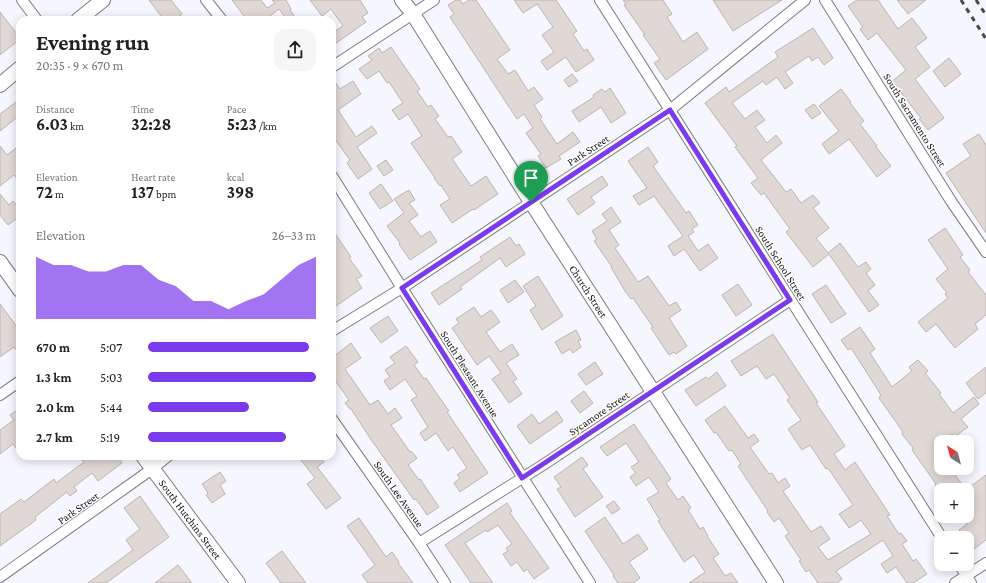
<!DOCTYPE html>
<meta charset="utf-8">
<style>
:root{--surface:#fff;--page:#f6f6f6;--text:#222;--muted:#767676;--accent:#7c3aed}
body{margin:0;font-family:"Crimson Pro",serif;background:var(--page);color:var(--text);height:100vh;display:flex;flex-direction:column;font-size:15px;white-space:nowrap}
*{box-sizing:border-box;margin:0}
p{font-size:13px;color:var(--muted)}
.icon{flex:none;width:22px;height:22px;fill:none;stroke:currentColor;stroke-width:2;stroke-linecap:round;stroke-linejoin:round}
.map{position:relative;flex:1;overflow:hidden}
.sheet{position:absolute;left:16px;top:16px;width:320px;height:444px;display:flex;flex-direction:column;background:var(--surface);border-radius:12px;box-shadow:0 2px 10px #0003}
.sheet>*{flex:none}
.needle{width:26px;rotate:324deg}
.tools{position:absolute;left:934px;top:435px;display:grid;gap:8px}
.tools a{display:grid;place-items:center;width:40px;height:40px;border-radius:8px;background:var(--surface);box-shadow:0 2px 10px #0003;font-size:20px}
.pin{position:absolute;display:grid;place-items:center;width:34px;height:34px;color:#fff;margin:-41px -17px;border-radius:50% 50% 50% 0;rotate:-45deg;box-shadow:0 0 4px #0007}
.pin .icon{rotate:45deg}
.round{display:grid;place-items:center;flex:none;width:42px;height:42px;border-radius:12px;background:var(--page)}
.overview{display:flex;align-items:center;justify-content:space-between;height:68px;padding:0 20px}
h1{font-size:22px;font-weight:700;line-height:30px}
.figures{display:grid;grid-template-columns:repeat(3,1fr);gap:6px;height:68px;padding:4px 20px}
.figures div{display:grid;align-content:center}
.figures b{font-size:17px;font-weight:700}
.figures small{font-size:11px;font-weight:400}
.figures p{font-size:11px}
.chart{height:112px;padding:8px 20px}
.chart p{display:flex;justify-content:space-between}
.chart svg{width:100%;height:72px;margin-top:4px;fill:var(--accent);opacity:.7}
ul{padding:0 20px;list-style:none;font-size:13px}
li{display:grid;grid-template-columns:64px 48px 1fr;align-items:center;height:30px}
li i{height:10px;border-radius:5px;background:var(--accent)}
.map>svg:first-child{display:block}
.building{fill:#e0d8d5;stroke:#bcb4b2}
.lines{fill:none;stroke-linecap:round;stroke-linejoin:round}
.street-casing{stroke:#7b7c82;stroke-width:12}
.secondary-casing{stroke:#7b7c82;stroke-width:16}
.street{stroke:#fff;stroke-width:10}
.secondary{stroke:#fff;stroke-width:14}
.rail{stroke:#48494c;stroke-width:3;stroke-dasharray:5 5;stroke-linecap:butt}
.route-casing{stroke:#fff;stroke-width:8}
.route{stroke:#7c3aed;stroke-width:5}
.labels{text-anchor:middle;dominant-baseline:central;stroke-width:3;stroke-linejoin:round;paint-order:stroke}
.street-label{font-size:11px;fill:#141517;stroke:#fff}
</style>
<div class="map">
<svg width="986" height="583" viewBox="0 0 986 583">
<rect width="100%" height="100%" fill="#f6f6fe"/>
<g class="building">
<path d="M149,0H171L182,14L175,20H164Z"/>
<path d="M232,0H261L267,8L275,3L272,0H286L291,9L290,10L297,20H287L279,9L265,20H247Z"/>
<path d="M310,0H360L368,13L362,17L366,22L332,46V33L343,26L331,9L322,16Z"/>
<path d="M456,0H460L463,4L469,0H476L510,50L497,59L508,74L515,70L528,91L534,87L543,99L534,105L542,117L540,119L557,144L573,132L580,142L559,156L561,159L546,168L538,156L541,154L526,133L533,128L524,114L517,119L450,17L454,14L448,5Z"/>
<path d="M514,0H556L577,31L573,34L584,51L587,49L594,60L576,72L566,57L547,70L541,61L554,52L542,35L553,27L537,4L523,13Z"/>
<path d="M623,0H663L672,14L667,17L683,42L697,32L708,49L666,80L654,63L660,59L643,35H645L624,5L626,4Z"/>
<path d="M713,0H782L733,31Z"/>
<path d="M857,0H878L898,29L912,18L927,38L915,47L930,67L915,79L944,118L928,130L919,119L921,118L899,90L898,91L891,82L906,70L877,33L868,40L860,29L863,27L848,6Z"/>
<path d="M897,0H926L908,14Z"/>
<path d="M0,12L20,38V39L0,55Z"/>
<path d="M813,28L833,58L824,65L818,57L812,61L809,56L785,72L793,83L785,89L777,77L766,85L763,81L732,103L745,119L757,110L765,120L755,127L767,143L776,135L782,143L761,160L786,192L791,189L801,203L813,195L820,203L813,208L829,228L816,238L828,253L840,243L858,267L866,262L871,269L866,273L875,285L868,291L879,305L869,312L829,254L813,267L803,254L786,232L790,229L764,193L761,195L751,183L758,178L735,147L737,146L705,103L726,87L729,92L778,57L775,52Z"/>
<path d="M391,47L420,89L417,91L428,107L431,105L439,116L435,119L448,137L451,136L462,152L452,159L462,173L471,186L486,176L498,194L474,210L473,209L452,223L440,205L450,199L441,185L440,186L434,178H435L411,143L422,136L408,114L399,120L392,110L403,103L389,82L387,83L379,71L367,79L359,69L372,60L368,56L379,48L382,53Z"/>
<path d="M949,58L961,74L945,87L933,71Z"/>
<path d="M572,74L578,81L569,87L564,80Z"/>
<path d="M332,78L340,89L353,81L361,94L338,110L356,137L372,126L377,133L357,147L372,169L358,179L347,163L350,160L332,135Z"/>
<path d="M610,88L626,113L611,123L601,107L579,122L572,111L594,97L593,95L602,89L605,92Z"/>
<path d="M841,89L851,102L850,103L864,121L860,124L877,146L876,147L891,166L877,177L849,139L829,154L822,144L839,131L819,106Z"/>
<path d="M20,99V115L0,131V114Z"/>
<path d="M814,104L821,113L812,119L805,110Z"/>
<path d="M979,134L986,145V233L946,173L971,156L963,144Z"/>
<path d="M20,145V182L14,175L0,186V146L7,155Z"/>
<path d="M648,147L658,162L653,166L686,213L689,211L698,225L692,229L694,232L688,236L698,251L708,244L718,258L700,271L684,249L674,256L668,246L683,236L654,196L639,205L633,196L647,188L628,161Z"/>
<path d="M386,160L393,170L384,176L377,166Z"/>
<path d="M602,176L608,185L591,197L595,203L578,215L567,199Z"/>
<path d="M381,184L393,201L380,209L369,193Z"/>
<path d="M409,190L415,200L409,203L418,215L409,221L421,237L430,231L437,242L410,260L399,244L400,243L387,226L404,213L394,199Z"/>
<path d="M0,194L9,205L13,201L20,210V216L8,225L0,215Z"/>
<path d="M611,207L621,222L609,230L619,245L615,248L638,282L648,276L669,306L676,302L681,310L669,318L687,346L676,354L674,352L669,355L651,328L653,327L633,298L631,299L625,291L611,267H612L594,241L597,239L592,231L607,221L602,214Z"/>
<path d="M945,228L963,255L960,257L970,270L968,272L986,295V315L975,324L978,329L955,348L936,324L926,332L918,322L948,298L945,294L947,293L936,279L948,269L928,240Z"/>
<path d="M332,229L351,257L349,258L362,276L356,279L362,288L336,306L332,300Z"/>
<path d="M510,237L516,246L519,244L525,254L506,267L500,258L460,287L462,289L439,305L431,293L482,260L480,257Z"/>
<path d="M538,276L563,316L542,330L530,310L536,306L523,286Z"/>
<path d="M515,280L524,292L508,303L500,290Z"/>
<path d="M738,284L752,305L736,316L722,295Z"/>
<path d="M826,285L846,314L831,323L812,294Z"/>
<path d="M0,304L20,331V355L14,347L0,357Z"/>
<path d="M474,307L481,317L491,310L500,322L486,332L500,352L512,344L519,355L506,363L517,379L513,381L522,394L509,403L492,379L501,373L489,356L477,365L452,328L459,323L456,319Z"/>
<path d="M388,316L398,331L381,343L370,328Z"/>
<path d="M860,327L875,349L870,353L892,387L912,371L909,367L918,360L928,371L925,373L941,393L939,394L953,413L974,397L979,404L961,419L968,427L954,437L952,434L941,442V468H949L967,490H939L935,485L936,484L912,450L913,448L902,434L903,432L879,398L881,395L862,365L851,348L848,350L841,340Z"/>
<path d="M576,330L581,340L578,341L581,347L573,353L570,349L562,354L555,342Z"/>
<path d="M773,334L818,402L816,403L845,446L834,454L845,470L855,462L890,515L887,516L899,534L901,533L907,541L902,544L913,561L916,559L927,574L913,583H907L896,567L887,573L881,564L893,556L883,540L836,571L842,579L837,583H818L809,570L806,572L799,561L801,560L785,536L789,533L779,518L774,522L767,512L768,511L738,466L741,464L732,450L729,451L716,432L714,433L705,420L725,406L748,438L754,434L759,441L750,447L769,474L772,473L778,483L785,478L790,486L783,491L811,532L821,526L830,539L818,547L828,560L871,534L861,520L849,528L839,514L853,505L828,468L826,469L810,445L802,450L788,429L801,420L787,400L790,398L774,374L766,379L757,366L741,376L731,361Z"/>
<path d="M351,343L361,358L345,369L370,405L378,400L388,414L395,408L402,418L391,425L410,452L411,451L417,458L408,465L419,480L420,479L439,507L427,515L416,499L414,500L372,441L351,409H350L345,403L349,400L332,376V358Z"/>
<path d="M406,346L418,362L414,365L424,379L426,378L439,397L449,411L447,412L488,473L460,492L454,483L460,478L457,475L467,468L453,447L448,451L436,433L425,441L420,433L428,427L411,400L417,396L405,379L390,390L384,381L390,377L385,370L395,363L390,357Z"/>
<path d="M595,362L603,374L586,385L578,374Z"/>
<path d="M986,367V393L978,399L966,383Z"/>
<path d="M717,372L726,386L696,406L685,390L706,377L708,379Z"/>
<path d="M584,391L593,403L580,413L571,401Z"/>
<path d="M20,408V453L13,444L0,454V430L14,420L10,415Z"/>
<path d="M557,411L563,421L530,444L517,426L532,414L539,424Z"/>
<path d="M634,424L671,479L666,483L678,500L683,496L691,508L688,510L700,529L703,527L708,536H707L719,554L713,558L725,576L731,573L738,583H689L705,572L694,555L684,562L658,521L660,520L647,499L659,492L649,477L636,486L630,477L636,473L631,467L639,462L626,443L607,456L600,447Z"/>
<path d="M79,456H117L122,463L98,481L92,473L74,487L77,491L70,496L67,492L35,517L36,520L0,546V514L21,499L24,502L54,479L56,483L84,462Z"/>
<path d="M298,456H319L324,462L317,467L341,498L326,509L307,484L315,478Z"/>
<path d="M582,457L588,465L583,469L603,497L575,517L557,489L561,487L554,477Z"/>
<path d="M220,472L226,481L220,485L225,494L212,503L206,495L208,493L202,484Z"/>
<path d="M986,475V540L974,549L967,540V538H965L959,530L967,524V489Z"/>
<path d="M140,496L169,537L106,583H88L133,550L126,540L140,529L124,508Z"/>
<path d="M614,501L620,509L612,514L606,506Z"/>
<path d="M507,503L512,511L510,513L549,568L534,579L527,569L524,572L517,562L511,566L503,554L508,551L506,548L512,544L498,525L487,532L486,530L465,543L493,583H471L445,545Z"/>
<path d="M605,517L623,544L638,534L648,549L629,562L640,578L633,583H618L613,576L614,575L585,531Z"/>
<path d="M359,518L386,557L392,552L399,562L398,563L413,583H368L362,575L375,565L347,526Z"/>
<path d="M282,551L306,583H281L266,563Z"/>
<path d="M178,565L192,583H155Z"/>
</g>
<g class="lines">
<defs>
<g id="street">
<path d="M22,0L37,20"/>
<path d="M206,0L222,20"/>
<path d="M600,0L942,538"/>
<path d="M825,0L951,201L986,252"/>
<path d="M332,67L434,0"/>
<path d="M332,176L402,288L590,583"/>
<path d="M332,331L402,288L670,110L805,0"/>
<path d="M0,395L20,381"/>
<path d="M332,419L419,543L445,583"/>
<path d="M419,543L543,465L790,300"/>
<path d="M959,564L971,583"/>
<path d="M0,577L152,469L168,456"/>
<path d="M955,583L986,563"/>
</g>
<g id="secondary">
<path id="s1" d="M402,0L413,14L531,202L776,583"/>
<path d="M78,20L103,0"/>
<path d="M0,85L20,68"/>
<path d="M0,262L20,290"/>
<path id="s2" d="M143,456L238,583"/>
</g>
</defs>
<use href="#street" class="street-casing"/>
<use href="#secondary" class="secondary-casing"/>
<use href="#street" class="street"/>
<use href="#secondary" class="secondary"/>
<g class="rail">
<path d="M961,0L986,39"/>
<path d="M976,0L986,15"/>
</g>
</g>
<g class="lines">
<defs>
<path id="route" d="M670,110L790,300L522,478L402,288Z"/>
</defs>
<use href="#route" class="route-casing"/>
<use href="#route" class="route"/>
</g>
<g class="labels">
<g class="street-label">
<text transform="translate(915 120) rotate(58)">South Sacramento Street</text>
<text transform="translate(588 150) rotate(-33)">Park Street</text>
<text transform="translate(781 263) rotate(58)">South School Street</text>
<text stroke="none"><textPath href="#s1" startOffset="346">Church Street</textPath></text>
<text transform="translate(470 374) rotate(58)">South Pleasant Avenue</text>
<text transform="translate(599 413) rotate(-34)">Sycamore Street</text>
<text transform="translate(399 494) rotate(55)">South Lee Avenue</text>
<text transform="translate(78 508) rotate(-35)">Park Street</text>
<text stroke="none"><textPath href="#s2" startOffset="79">South Hutchins Street</textPath></text>
</g>
</g>
</svg>
<div class="tools">
<a><svg class="needle" viewBox="-14 -14 28 28"><path d="M0-13l5 13h-10z" fill="#e53935"/><path d="M0 13l5-13h-10z" fill="#767676"/></svg></a>
<a>+</a>
<a>−</a>
</div>
<div class="pin" style="left:531px;top:202px;background:#1e9e55"><svg class="icon" aria-label="arrive" viewBox="0 0 24 24"><path d="M6 21V4h12l-3 4 3 4H6"/></svg></div>
<section class="sheet">
<div class="overview"><div><h1>Evening run</h1><p>20:35 · 9 × 670 m</p></div><a class="round"><svg class="icon" aria-label="share" viewBox="0 0 24 24"><path d="M12 15V3M7 8l5-5 5 5M5 13v7h14v-7"/></svg></a></div>
<div class="figures">
<div><p>Distance</p><b>6.03<small> km</small></b></div>
<div><p>Time</p><b>32:28</b></div>
<div><p>Pace</p><b>5:23<small> /km</small></b></div>
</div>
<div class="figures">
<div><p>Elevation</p><b>72<small> m</small></b></div>
<div><p>Heart rate</p><b>137<small> bpm</small></b></div>
<div><p>kcal</p><b>398</b></div>
</div>
<div class="chart"><p><span>Elevation</span>26–33 m</p>
<svg viewBox="0 0 160 44" preserveAspectRatio="none"><path d="M0 44V6L10 11L20 11L30 15L40 15L50 11L60 11L70 20L80 24L90 33L100 33L110 38L120 33L130 29L140 20L150 11L160 6V44z"/></svg>
</div>
<ul>
<li><b>670 m</b>5:07<i style="width:96%"></i></li>
<li><b>1.3 km</b>5:03<i style="width:100%"></i></li>
<li><b>2.0 km</b>5:44<i style="width:60%"></i></li>
<li><b>2.7 km</b>5:19<i style="width:82%"></i></li>
</ul>
</section>
</div>
